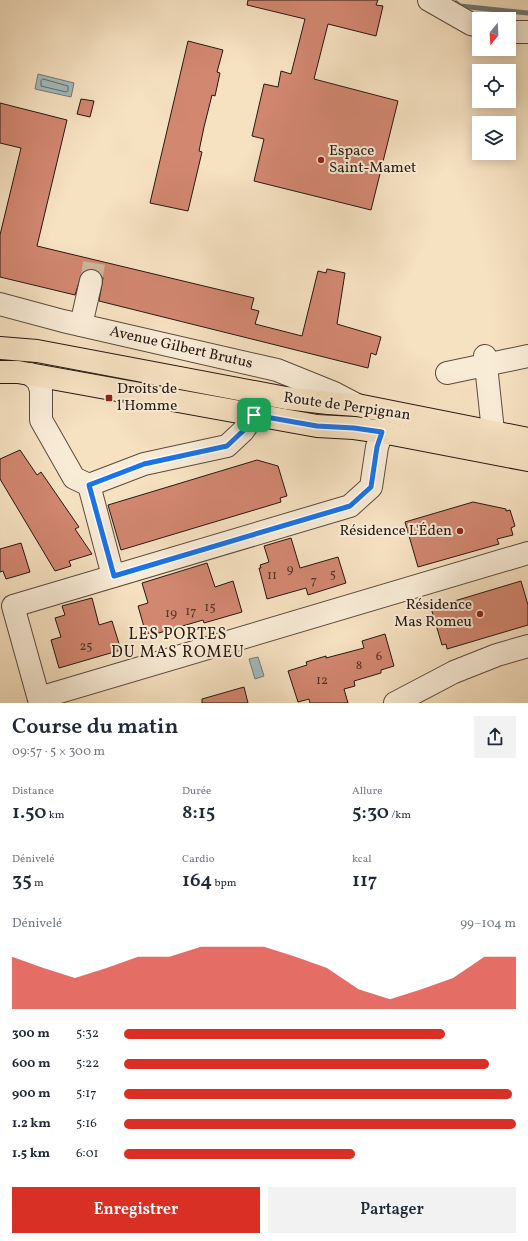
<!DOCTYPE html>
<html lang="fr">
<meta charset="utf-8">
<style>
:root{--surface:#fff;--page:#f2f2f3;--text:#1f2937;--muted:#747a83;--accent:#d93025}
body{margin:0;font-family:Vollkorn,serif;background:var(--page);color:var(--text);height:100vh;display:flex;flex-direction:column;font-size:15px;white-space:nowrap}
*{box-sizing:border-box;margin:0}
p{font-size:13px;color:var(--muted)}
.icon{flex:none;width:22px;height:22px;fill:none;stroke:currentColor;stroke-width:2;stroke-linecap:round;stroke-linejoin:round}
.map{position:relative;height:703px;overflow:hidden}
.panel{display:flex;flex-direction:column;background:var(--surface);flex:1}
.panel>*{flex:none}
.needle{width:26px;rotate:198deg}
.tools{position:absolute;left:472px;top:12px;display:grid;gap:8px}
.tools a{display:grid;place-items:center;width:44px;height:44px;border-radius:0px;background:var(--surface);box-shadow:0 2px 10px #0003;font-size:20px}
.pin{position:absolute;display:grid;place-items:center;width:34px;height:34px;color:#fff;margin:-17px;border-radius:8px;box-shadow:0 2px 6px #0006}
.round{display:grid;place-items:center;flex:none;width:42px;height:42px;border-radius:0px;background:var(--page)}
.head{display:flex;align-items:center;justify-content:space-between;height:68px;padding:0 12px}
h1{font-size:22px;font-weight:600;line-height:30px}
.figures{display:grid;grid-template-columns:repeat(3,1fr);gap:6px;height:68px;padding:4px 12px}
.figures div{display:grid;align-content:center}
.figures b{font-size:20px;font-weight:600}
.figures small{font-size:11px;font-weight:400}
.figures p{font-size:11px}
.chart{height:112px;padding:8px 12px}
.chart p{display:flex;justify-content:space-between}
.chart svg{width:100%;height:72px;margin-top:4px;fill:var(--accent);opacity:.7}
.button{display:flex;gap:8px;margin-top:auto;padding:8px 12px}
.button a{flex:1;height:46px;border-radius:0px;background:var(--accent);color:#fff;font-size:16px;font-weight:600;line-height:46px;text-align:center}
.button a+a{background:var(--page);color:var(--text)}
ul{padding:0 12px;list-style:none;font-size:13px}
li{display:grid;grid-template-columns:64px 48px 1fr;align-items:center;height:30px}
li i{height:10px;border-radius:5px;background:var(--accent)}
.map>svg:first-child{display:block}
.water{fill:#a1bbbc;stroke:#707a78}
.lines{fill:none;stroke-linecap:round;stroke-linejoin:round}
.shore{stroke:#646a66;stroke-width:1}
.stream{stroke:#707a78;stroke-width:5}
.building{fill:#d28771;stroke:#271811}
.minor-tunnel{stroke:#cdb99e;stroke-width:22;stroke-dasharray:22 11;stroke-linecap:butt}
.minor-casing{stroke:#5b4a3d;stroke-width:24}
.major-casing{stroke:#271811;stroke-width:24}
.minor{stroke:#f9ecd7;stroke-width:22}
.major{stroke:#f6e1c1;stroke-width:22}
.route-casing{stroke:#fff;stroke-width:8}
.route{stroke:#1a73e8;stroke-width:5}
.poi-dot{fill:#8f2418;stroke:#f9ecd7;stroke-width:1.5}
.labels{text-anchor:middle;dominant-baseline:central;stroke-width:4;stroke-linejoin:round;paint-order:stroke}
.number-label{font-size:13px;fill:#523429}
.poi-label{font-size:15px;fill:#271811;stroke:#f9ecd7;text-anchor:start}
.street-label{font-size:15px;fill:#271811;stroke:#f9ecd7}
.neighbourhood-label{font-size:16px;letter-spacing:1px;fill:#271811;stroke:#f9ecd7}
</style>
<div class="map">
<svg width="528" height="703" viewBox="0 0 528 703">
<rect width="100%" height="100%" fill="#f6e1c1"/>
<filter id="stains"><feTurbulence type="fractalNoise" baseFrequency=".005" numOctaves="4"/><feColorMatrix values="0 0 0 0 .2 0 0 0 0 .09 0 0 0 0 .02 0 0 0 .5 -.17"/></filter>
<radialGradient id="worn" r=".72"><stop offset=".6" stop-color="#630" stop-opacity="0"/><stop offset="1" stop-color="#630" stop-opacity=".3"/></radialGradient>
<g class="water">
<path d="M38,74L74,83L71,97L35,89Z"/>
<path d="M258,657L264,676L255,679L249,659Z"/>
</g>
<g class="lines">
<path class="shore" d="M43,79L68,86V91L66,92L41,86V81Z"/>
<path class="stream" d="M456,3L460,6L528,13"/>
</g>
<g class="building">
<path d="M248,0H378L376,5L383,6L376,36L328,24L314,79L398,101L371,210L254,181L264,139L252,136L264,84L278,87L281,71L291,74L305,19L247,5Z"/>
<path d="M188,41L223,50L217,72L220,73L215,96L212,95L204,127L199,151L202,152L188,211L150,203Z"/>
<path d="M81,99L94,101L90,117L77,114Z"/>
<path d="M0,103L67,120L37,246L254,298L251,309L259,311L255,324L302,336L318,271L326,273L327,269L345,273L337,324L381,337L376,355L371,353L368,368L99,301L103,278L100,272L94,269H88L82,273L75,295L0,277V235L21,148L0,143Z"/>
<path d="M20,450L37,475L41,472L79,527L75,529L92,554L69,561L71,566L55,571L0,479V459Z"/>
<path d="M257,460L278,466L287,496L280,498L281,502L121,550L108,505Z"/>
<path d="M473,502L506,509V511L510,510L515,526L511,528L513,535L497,539L499,544L418,567L405,522Z"/>
<path d="M291,538L300,568L338,557L346,583L308,595L306,588L267,599L259,568H261L260,565L269,562L264,546Z"/>
<path d="M21,543L30,572L6,579L3,571L0,572V549Z"/>
<path d="M207,563L215,587L233,581L242,612L204,623L203,620L152,635V632L146,634L138,606L148,603L142,583Z"/>
<path d="M521,581L528,605V625L447,649L446,644L442,645L431,608Z"/>
<path d="M92,598L99,625L112,621L121,650L59,668L51,640L61,637L55,618L65,615L62,606Z"/>
<path d="M385,634L394,666L381,670V673L354,681L355,686L344,689L348,703H310L309,699L298,702L288,671L307,665L306,662L326,656V658L364,648L362,641Z"/>
<path d="M244,687L248,703H202V699Z"/>
</g>
<g class="lines">
<path class="minor-tunnel" d="M91,281L94,263"/>
<defs>
<g id="minor">
<path d="M429,0L471,24L479,26"/>
<path d="M509,32H528"/>
<path d="M0,304L63,321L277,370L334,393L357,405"/>
<path d="M81,325L91,281"/>
<path d="M485,356L493,431"/>
<path d="M447,373L528,356"/>
<path d="M30,374L38,381L41,390V420L74,478L89,485L144,464L227,446L243,431L254,415"/>
<path d="M89,485L113,576"/>
<path d="M39,698L528,553"/>
<path d="M40,703L13,606L350,506L371,487L377,447L382,432"/>
<path d="M395,703L454,672L497,655L528,646"/>
</g>
<g id="major">
<path d="M0,348L37,351L286,398L328,403L357,405L528,439"/>
<path d="M0,372H18L317,426L354,428L382,432L528,460"/>
</g>
</defs>
<use href="#minor" class="minor-casing"/>
<use href="#major" class="major-casing"/>
<use href="#minor" class="minor"/>
<use href="#major" class="major"/>
</g>
<g class="lines">
<defs>
<path id="route" d="M254,415L317,426L354,428L382,432L377,447L371,487L350,506L114,576L89,485L144,464L227,446L243,431Z"/>
</defs>
<use href="#route" class="route-casing"/>
<use href="#route" class="route"/>
</g>
<g class="poi-dot">
<circle cx="321" cy="160" r="4"/>
<rect x="105" y="394" width="8" height="8" rx="2"/>
<circle cx="460" cy="531" r="4"/>
<circle cx="480" cy="614" r="4"/>
</g>
<g class="labels">
<g class="number-label">
<text x="290" y="570">9</text>
<text x="333" y="575">5</text>
<text x="272" y="576">11</text>
<text x="314" y="581">7</text>
<text x="210" y="608">15</text>
<text x="191" y="612">17</text>
<text x="171" y="614">19</text>
<text x="86" y="647">25</text>
<text x="379" y="657">6</text>
<text x="359" y="666">8</text>
<text x="322" y="681">12</text>
</g>
<g class="poi-label">
<text x="329" y="151">Espace<tspan x="329" dy="17">Saint-Mamet</tspan></text>
<text x="117" y="389">Droits de<tspan x="117" dy="17">l'Homme</tspan></text>
<text x="452" y="531" text-anchor="end">Résidence L'Éden</text>
<text x="472" y="605" text-anchor="end">Résidence<tspan x="472" dy="17">Mas Romeu</tspan></text>
</g>
<g class="street-label">
<text transform="translate(181 348) rotate(13)">Avenue Gilbert Brutus</text>
<text transform="translate(347 407) rotate(8)">Route de Perpignan</text>
</g>
<g class="neighbourhood-label">
<text x="178" y="635">LES PORTES<tspan x="178" dy="18">DU MAS ROMEU</tspan></text>
</g>
</g>
<rect width="100%" height="100%" filter="url(#stains)"/>
<rect width="100%" height="100%" fill="url(#worn)"/>
</svg>
<div class="tools">
<a><svg class="needle" viewBox="-14 -14 28 28"><path d="M0-13l5 13h-10z" fill="#e53935"/><path d="M0 13l5-13h-10z" fill="#747a83"/></svg></a>
<a><svg class="icon" aria-label="locate" viewBox="0 0 24 24"><circle cx="12" cy="12" r="6"/><path d="M12 2v4M12 18v4M2 12h4M18 12h4"/></svg></a>
<a><svg class="icon" aria-label="layers" viewBox="0 0 24 24"><path d="M12 4l9 5-9 5-9-5zM3 14l9 5 9-5"/></svg></a>
</div>
<div class="pin" style="left:254px;top:415px;background:#1e9e55"><svg class="icon" aria-label="arrive" viewBox="0 0 24 24"><path d="M6 21V4h12l-3 4 3 4H6"/></svg></div>
</div>
<section class="panel">
<div class="head"><div><h1>Course du matin</h1><p>09:57 · 5 × 300 m</p></div><a class="round"><svg class="icon" aria-label="share" viewBox="0 0 24 24"><path d="M12 15V3M7 8l5-5 5 5M5 13v7h14v-7"/></svg></a></div>
<div class="figures">
<div><p>Distance</p><b>1.50<small> km</small></b></div>
<div><p>Durée</p><b>8:15</b></div>
<div><p>Allure</p><b>5:30<small> /km</small></b></div>
</div>
<div class="figures">
<div><p>Dénivelé</p><b>35<small> m</small></b></div>
<div><p>Cardio</p><b>164<small> bpm</small></b></div>
<div><p>kcal</p><b>117</b></div>
</div>
<div class="chart"><p><span>Dénivelé</span>99–104 m</p>
<svg viewBox="0 0 160 44" preserveAspectRatio="none"><path d="M0 44V12L10 19L20 25L30 19L40 12L50 12L60 6L70 6L80 6L90 12L100 19L110 32L120 38L130 32L140 25L150 12L160 12V44z"/></svg>
</div>
<ul>
<li><b>300 m</b>5:32<i style="width:82%"></i></li>
<li><b>600 m</b>5:22<i style="width:93%"></i></li>
<li><b>900 m</b>5:17<i style="width:99%"></i></li>
<li><b>1.2 km</b>5:16<i style="width:100%"></i></li>
<li><b>1.5 km</b>6:01<i style="width:59%"></i></li>
</ul>
<div class="button"><a>Enregistrer</a><a>Partager</a></div>
</section>
